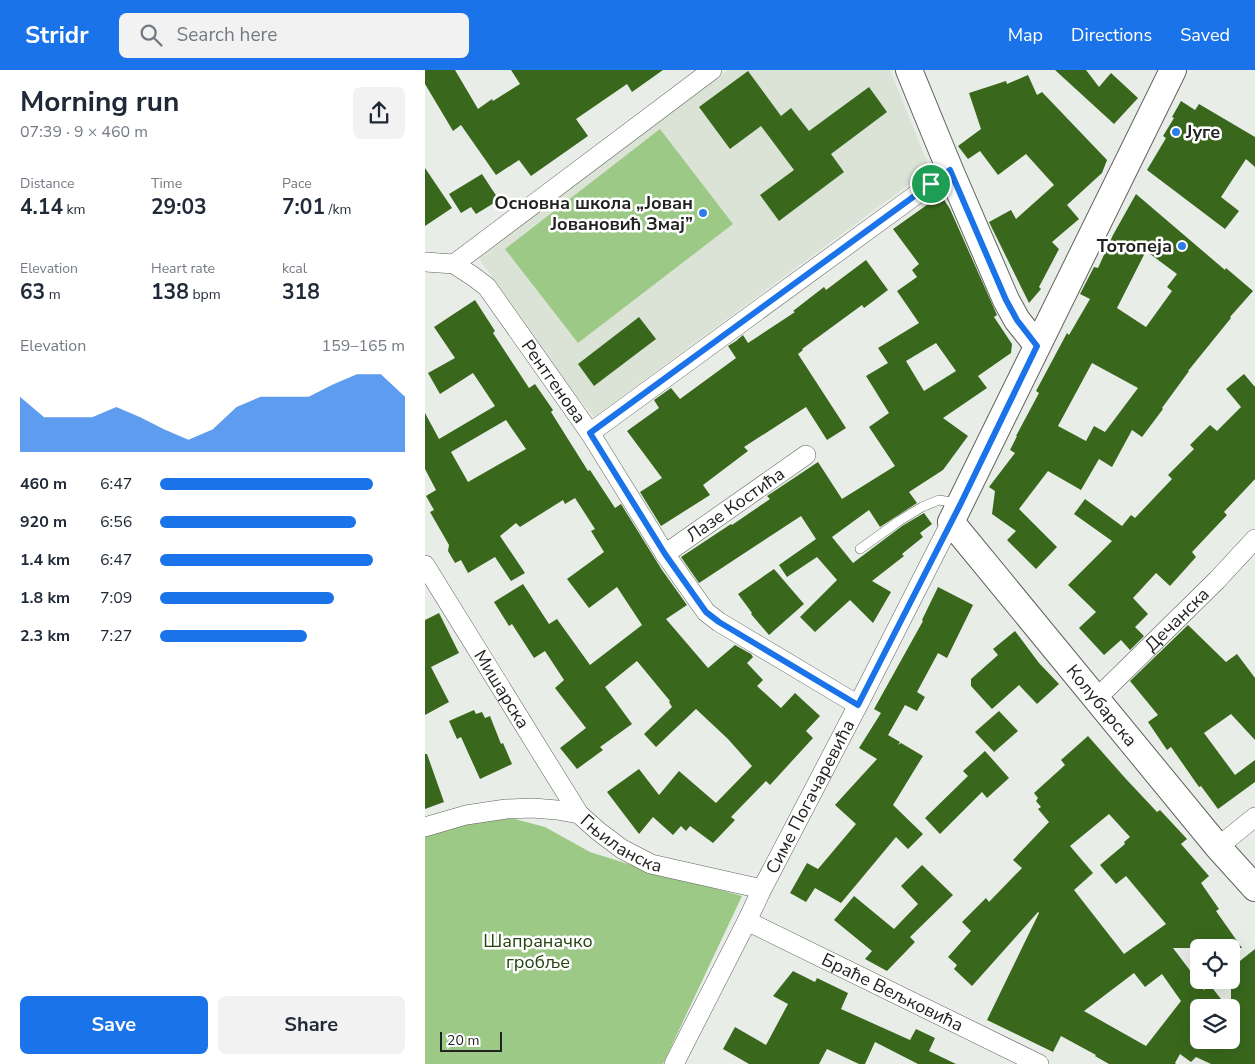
<!DOCTYPE html>
<meta charset="utf-8">
<style>
:root{--surface:#fff;--page:#f2f2f3;--text:#1f2937;--muted:#747a83;--accent:#1a73e8}
body{margin:0;font-family:"Nunito Sans",sans-serif;background:var(--page);color:var(--text);height:100vh;display:flex;flex-direction:column;font-size:19px;white-space:nowrap}
*{box-sizing:border-box;margin:0}
p{font-size:16px;color:var(--muted)}
.icon{flex:none;width:28px;height:28px;fill:none;stroke:currentColor;stroke-width:2;stroke-linecap:round;stroke-linejoin:round}
.map{position:relative;flex:1;overflow:hidden}
.details{display:flex;flex-direction:column;background:var(--surface);width:425px}
.details>*{flex:none}
.tools{position:absolute;left:765px;top:869px;display:grid;gap:10px}
.tools a{display:grid;place-items:center;width:50px;height:50px;border-radius:8px;background:var(--surface);box-shadow:0 5px 20px #0002;font-size:25px}
.scale{position:absolute;left:15px;bottom:12px;width:62px;box-sizing:border-box;padding-left:5px;border:2px solid #222321;border-top:0;font-size:14px;line-height:18px;white-space:nowrap;color:#222321;-webkit-text-stroke:4px #fff;paint-order:stroke}
.pin{position:absolute;display:grid;place-items:center;width:42px;height:42px;color:#fff;margin:-21px;border:2px solid #fff;border-radius:50%;box-shadow:0 1px 5px #0007}
.round{display:grid;place-items:center;flex:none;width:52px;height:52px;border-radius:8px;background:var(--page)}
.summary{display:flex;align-items:center;justify-content:space-between;height:85px;padding:0 20px}
h1{font-size:28px;font-weight:700;line-height:38px}
.figures{display:grid;grid-template-columns:repeat(3,1fr);gap:8px;height:85px;padding:5px 20px}
.figures div{display:grid;align-content:center}
.figures b{font-size:21px;font-weight:700}
.figures small{font-size:14px;font-weight:400}
.figures p{font-size:14px}
.chart{height:140px;padding:10px 20px}
.chart p{display:flex;justify-content:space-between}
.chart svg{width:100%;height:90px;margin-top:5px;fill:var(--accent);opacity:.7}
.primary-button{display:flex;gap:10px;margin-top:auto;padding:10px 20px}
.primary-button a{flex:1;height:58px;border-radius:8px;background:var(--accent);color:#fff;font-size:20px;font-weight:700;line-height:58px;text-align:center}
.primary-button a+a{background:var(--page);color:var(--text)}
ul{padding:0 20px;list-style:none;font-size:16px}
li{display:grid;grid-template-columns:80px 60px 1fr;align-items:center;height:38px}
li i{height:12px;border-radius:6px;background:var(--accent)}
header{display:flex;align-items:center;gap:30px;box-sizing:border-box;height:70px;padding:0 25px;background:var(--accent);color:#fff}
header strong{font-size:24px}
nav{display:flex;gap:28px;margin-inline-start:auto;font-size:18px}
.search{width:350px;height:45px;background:var(--page);display:flex;align-items:center;gap:12px;box-sizing:border-box;padding:0 18px;border-radius:8px;color:var(--muted);font-size:19px}
main{display:flex;flex:1;min-height:0}
.map>svg:first-child{display:block}
.built{fill:#dbe3d7}
.green{fill:#9cca86}
.building{fill:#39681c;fill-rule:evenodd}
.lines{fill:none;stroke-linecap:round;stroke-linejoin:round}
.lane-casing{stroke:#5f625d;stroke-width:10}
.street-casing{stroke:#5f625d;stroke-width:20}
.secondary-casing{stroke:#5f625d;stroke-width:28}
.lane{stroke:#fff;stroke-width:9}
.street{stroke:#fff;stroke-width:19}
.secondary{stroke:#fff;stroke-width:26}
.route-casing{stroke:#fff;stroke-width:10}
.route{stroke:#1a73e8;stroke-width:6}
.poi-dot{fill:#2e7ce8;stroke:#fff;stroke-width:2}
.labels{text-anchor:middle;dominant-baseline:central;stroke-width:5;stroke-linejoin:round;paint-order:stroke}
.poi-label{font-size:18px;font-weight:bold;fill:#222321;stroke:#fff;text-anchor:end}
.street-label{font-size:18px;fill:#222321;stroke:#fff}
.park-label{font-size:18px;fill:#23440f;stroke:#fff}
</style>
<header>
<strong>Stridr</strong>
<div class="search"><svg class="icon" aria-label="search" viewBox="0 0 24 24"><circle cx="10" cy="10" r="6"/><path d="M15 15l6 6"/></svg>Search here</div>
<nav><a>Map</a><a>Directions</a><a>Saved</a></nav>
</header>
<main>
<section class="details">
<div class="summary"><div><h1>Morning run</h1><p>07:39 · 9 × 460 m</p></div><a class="round"><svg class="icon" aria-label="share" viewBox="0 0 24 24"><path d="M12 15V3M7 8l5-5 5 5M5 13v7h14v-7"/></svg></a></div>
<div class="figures">
<div><p>Distance</p><b>4.14<small> km</small></b></div>
<div><p>Time</p><b>29:03</b></div>
<div><p>Pace</p><b>7:01<small> /km</small></b></div>
</div>
<div class="figures">
<div><p>Elevation</p><b>63<small> m</small></b></div>
<div><p>Heart rate</p><b>138<small> bpm</small></b></div>
<div><p>kcal</p><b>318</b></div>
</div>
<div class="chart"><p><span>Elevation</span>159–165 m</p>
<svg viewBox="0 0 160 44" preserveAspectRatio="none"><path d="M0 44V17L10 27L20 27L30 27L40 22L50 27L60 33L70 38L80 33L90 22L100 17L110 17L120 17L130 11L140 6L150 6L160 17V44z"/></svg>
</div>
<ul>
<li><b>460 m</b>6:47<i style="width:87%"></i></li>
<li><b>920 m</b>6:56<i style="width:80%"></i></li>
<li><b>1.4 km</b>6:47<i style="width:87%"></i></li>
<li><b>1.8 km</b>7:09<i style="width:71%"></i></li>
<li><b>2.3 km</b>7:27<i style="width:60%"></i></li>
</ul>
<div class="primary-button"><a>Save</a><a>Share</a></div>
</section>
<div class="map">
<svg width="830" height="994" viewBox="0 0 830 994">
<rect width="100%" height="100%" fill="#e9ede7"/>
<path class="built" d="M303,0H465L505,99L169,347L131,301L53,187Z"/>
<g class="green">
<path d="M235,59L308,154L153,273L80,179Z"/>
<path d="M82,747L120,757L165,782L213,797L317,826L238,994H0V764L45,749Z"/>
</g>
<g class="building">
<path d="M0,0H30L53,39L67,29L68,31L95,14L86,0H238L207,22L202,14L151,49L163,66L106,106L94,90L71,105L36,55L28,61L0,14Z"/>
<path d="M630,0H661L674,17L686,3L713,28L689,54Z"/>
<path d="M323,1L356,46L366,38L384,61L444,17L462,42L406,84L419,102L354,151L335,125L369,100L336,56L305,79L274,37Z"/>
<path d="M603,5L612,25L617,22L682,90L677,103L642,135L654,149L627,172L634,179L614,217L616,219L604,233L564,152L586,140L591,149L629,115L601,84L573,105L555,81L543,89L533,76L556,59L544,23L581,11L582,14Z"/>
<path d="M756,31L770,40L774,34L830,67V97L821,89L796,127L814,141L800,159L722,100L741,68L738,66L749,48L747,47Z"/>
<path d="M0,98L27,138L0,156Z"/>
<path d="M57,104L74,130L51,144L46,137L36,143L24,124Z"/>
<path d="M711,124L800,200L801,198L828,221L805,247L806,248L763,301H764L737,338L738,339L717,367L707,360L687,397L674,389L656,420L623,401L594,439L632,477L611,499L582,470L591,461L567,444L570,421L564,417L590,383L585,380L592,366H591L614,323L611,321L642,263L644,265L665,229L655,224L669,197L673,198L688,165ZM721,181L752,204L742,217L747,221L721,257L692,238ZM667,293L713,318L680,362L669,356L661,371L633,356Z"/>
<path d="M516,125L525,139L572,245L569,247L587,274L586,283L553,306L562,318L518,348L543,366L518,400L484,422L492,433L455,457L444,440L407,467L428,493L477,456L499,443L507,454L495,463L498,467L477,484L479,486L447,511L466,522L448,553L425,530L390,562L375,547L412,510L392,487L362,507L354,495L391,469L376,446L274,513L256,487L306,454L307,455L345,429L342,426L393,392L417,429L470,396L444,357L464,343L441,306L463,293L453,278L494,253L472,221L492,207L487,200L494,194L468,159ZM511,273L531,301L499,321L481,291Z"/>
<path d="M441,190L463,220L439,238L437,235L377,279L378,280L373,284L421,358L402,370L381,337L319,377L323,381L278,415L285,425L236,456L215,422L237,408L202,361L234,338L229,330L246,318L255,329L311,288L303,276L311,271L318,265L323,273L370,242L368,241L399,217L401,220Z"/>
<path d="M50,230L70,261L68,263L104,318L110,314L128,340L126,342L163,401L165,400L190,438L196,434L237,500L262,535L241,549L283,598L310,575L326,584L328,587L322,593L338,610L332,616L356,638L370,623L395,646L381,661L388,668L345,715L341,711L306,747L310,750L288,773L265,756L261,761L256,756L248,765L228,747L214,764L182,722L214,699L234,725L254,701L291,733L327,696L303,669L271,639L231,677L219,664L247,637L244,632L245,631L212,591L180,617L207,654L175,677L178,680L152,699L135,678L161,658L130,618L139,610L120,581L109,588L87,554L84,556L69,532L98,514L124,554L132,549L165,595L217,555L192,517L164,538L142,509L179,482L166,461L170,459L150,428L140,434L138,430L95,457L91,453L75,466L100,503L86,511L70,487L43,503L36,490L30,493L23,481L24,475L5,442L9,440L1,426L11,420L0,399V343L14,369L70,336L48,303L15,324L3,303L30,288L9,257ZM81,350L101,379L43,412L26,382Z"/>
<path d="M214,247L231,269L169,316L153,294Z"/>
<path d="M819,304L830,317V409L799,442L802,445L767,482L771,487L745,516L731,503L708,528L723,544L710,557L719,566L705,580L696,570L679,585L654,558L671,542L643,515L687,471L649,444L660,429L697,456L706,445L710,448L747,409L743,405L769,379L765,375L785,355L792,361L816,337L801,319Z"/>
<path d="M349,499L379,534L344,565L326,544L327,543L313,524Z"/>
<path d="M513,517L548,535L522,588L513,583L492,622L500,627L492,641L480,635L463,665L475,672L473,675L476,673L498,686L468,735L498,764L483,779L471,767L416,833L390,818L381,832L365,823L382,793L393,799L431,754L410,735L452,689L434,678L456,643L449,639L498,551L497,550Z"/>
<path d="M14,543L34,583L6,597L24,632L0,645V550Z"/>
<path d="M763,555L801,592L812,584L830,608V670L806,644L779,663L810,705L830,690V712L793,739L776,716L774,717L746,677L742,680L723,652L733,645L705,611Z"/>
<path d="M590,561L614,593L634,614L612,634L594,615L567,639L546,616V609L573,585L568,579Z"/>
<path d="M49,640L51,644L57,642L60,648L65,646L76,674L78,673L87,694L55,709L36,667L32,669L24,651Z"/>
<path d="M574,641L593,661L569,682L550,662Z"/>
<path d="M663,666L701,709L732,742L735,740L762,769L756,774L784,806L776,813L794,839L791,841L817,878H748L773,911L774,910V913L779,920L785,915L803,938H774V970H806V898L830,879V994H786L771,987L766,992L755,984L750,993L751,994H684L670,986L671,985L636,966L628,982L562,950L614,843L613,842L547,916L529,899L532,895L523,887L546,861L537,852L561,828L564,832L597,798L588,790L624,752L613,739L616,737L611,731L613,728L609,723L640,695L636,690ZM684,744L705,767L699,772L700,774L675,795L691,814L701,806L741,854L699,884L649,820L668,803L645,776ZM709,903L720,917L737,904L756,931L721,976L659,941Z"/>
<path d="M560,681L584,708L562,728L557,722L515,764L500,748L543,706L538,701Z"/>
<path d="M0,684H2L19,732L0,739Z"/>
<path d="M497,795L528,825L485,867L490,872L462,901L440,889L447,881L409,850L429,826L469,859L493,834L476,816Z"/>
<path d="M368,901L390,912L392,908L423,923L416,939L485,970L491,959L510,968L504,981L531,994H493L450,972L440,994H434L402,979L394,994H324L298,979L310,957L341,975L363,934L348,926Z"/>
</g>
<g class="lines">
<defs>
<path id="lane" d="M435,479L474,451L497,437L514,430L532,433"/>
<g id="street">
<path id="s1" d="M0,192L29,194L49,207L62,217L165,363L240,484L281,542L294,552L433,635"/>
<path d="M29,194L287,0"/>
<path d="M165,363L525,100"/>
<path id="s2" d="M240,484L381,385"/>
<path id="s3" d="M0,495L154,744"/>
<path id="s4" d="M672,628L792,510L830,469"/>
<path id="s5" d="M0,757L41,745L81,739L108,738L132,740L154,744L173,761L197,779L226,794L337,819"/>
<path d="M793,777L830,747"/>
<path id="s6" d="M322,851L614,994"/>
<path id="s7" d="M249,994L322,851L337,819L433,635L526,452"/>
</g>
<g id="secondary">
<path d="M484,0L525,100L581,230L592,250L612,275"/>
<path id="s8" d="M748,0L526,452L793,777L830,818"/>
</g>
</defs>
<use href="#lane" class="lane-casing"/>
<use href="#street" class="street-casing"/>
<use href="#secondary" class="secondary-casing"/>
<use href="#lane" class="lane"/>
<use href="#street" class="street"/>
<use href="#secondary" class="secondary"/>
</g>
<g class="lines">
<defs>
<path id="route" d="M525,100L581,230L592,250L612,276L536,433L433,635L294,552L281,542L240,484L165,363Z"/>
</defs>
<use href="#route" class="route-casing"/>
<use href="#route" class="route"/>
</g>
<g class="poi-dot">
<circle cx="751" cy="62" r="5"/>
<circle cx="278" cy="143" r="5"/>
<circle cx="757" cy="176" r="5"/>
</g>
<g class="labels">
<g class="poi-label">
<text x="761" y="62" text-anchor="start">Југе</text>
<text x="268" y="133">Основна школа „Јован<tspan x="268" dy="21">Јовановић Змај”</tspan></text>
<text x="747" y="176">Тотопеја</text>
</g>
<g class="street-label">
<text stroke="none"><textPath href="#s1" startOffset="185">Рентгенова</textPath></text>
<text stroke="none"><textPath href="#s2" startOffset="86">Лазе Костића</textPath></text>
<text stroke="none"><textPath href="#s4" startOffset="112">Дечанска</textPath></text>
<text stroke="none"><textPath href="#s3" startOffset="146">Мишарска</textPath></text>
<text stroke="none"><textPath href="#s8" startOffset="741">Колубарска</textPath></text>
<text stroke="none"><textPath href="#s7" startOffset="300">Симе Погачаревића</textPath></text>
<text stroke="none"><textPath href="#s5" startOffset="209">Гњиланска</textPath></text>
<text stroke="none"><textPath href="#s6" startOffset="162">Браће Вељковића</textPath></text>
</g>
<g class="park-label">
<text x="113" y="871">Шапраначко<tspan x="113" dy="21">гробље</tspan></text>
</g>
</g>
</svg>
<div class="tools">
<a><svg class="icon" aria-label="locate" viewBox="0 0 24 24"><circle cx="12" cy="12" r="6"/><path d="M12 2v4M12 18v4M2 12h4M18 12h4"/></svg></a>
<a><svg class="icon" aria-label="layers" viewBox="0 0 24 24"><path d="M12 4l9 5-9 5-9-5zM3 14l9 5 9-5"/></svg></a>
</div>
<div class="scale">20 m</div>
<div class="pin" style="left:506px;top:114px;background:#1e9e55"><svg class="icon" aria-label="arrive" viewBox="0 0 24 24"><path d="M6 21V4h12l-3 4 3 4H6"/></svg></div>
</div>
</main>
